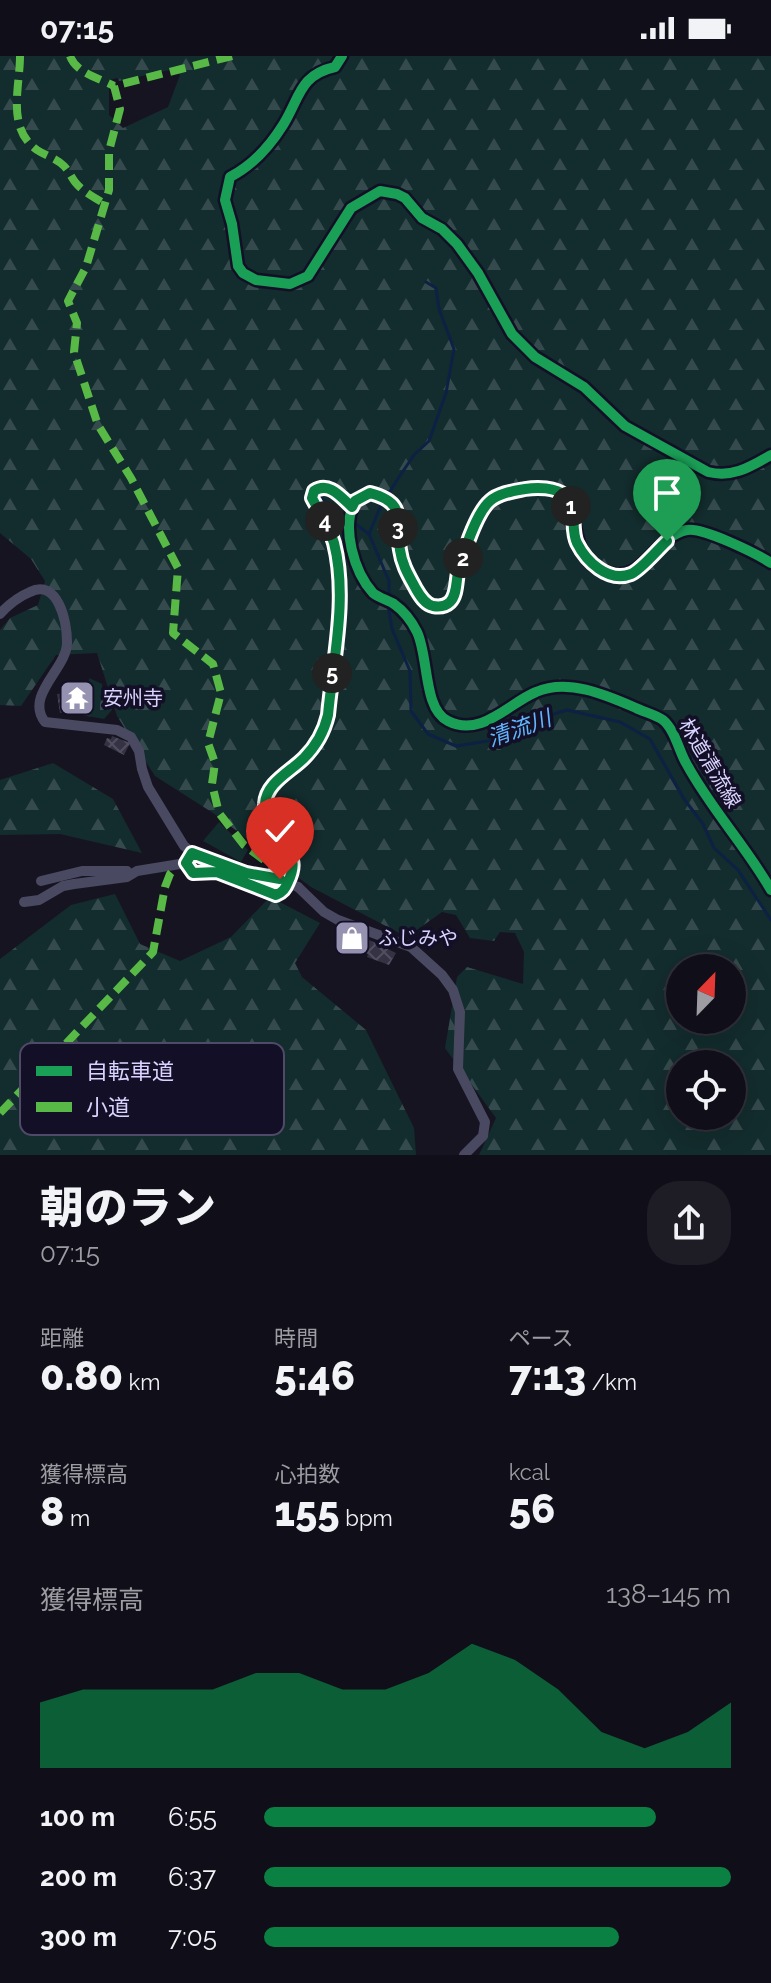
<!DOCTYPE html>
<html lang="ja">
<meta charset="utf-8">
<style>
:root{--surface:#100f19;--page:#1e1d26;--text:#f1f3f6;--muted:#9c9ca2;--line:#302f38;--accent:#0b8043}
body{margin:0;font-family:Raleway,"Noto Sans JP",sans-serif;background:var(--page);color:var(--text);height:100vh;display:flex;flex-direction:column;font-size:30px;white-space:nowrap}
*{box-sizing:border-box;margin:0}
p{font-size:26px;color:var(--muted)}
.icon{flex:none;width:44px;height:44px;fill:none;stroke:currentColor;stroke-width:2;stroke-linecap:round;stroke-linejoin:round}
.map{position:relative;height:1099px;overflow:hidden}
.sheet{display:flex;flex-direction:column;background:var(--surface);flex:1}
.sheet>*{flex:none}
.needle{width:52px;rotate:23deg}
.controls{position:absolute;left:666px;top:898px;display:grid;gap:16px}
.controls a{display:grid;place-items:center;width:80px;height:80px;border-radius:50%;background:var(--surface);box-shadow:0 8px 32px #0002,0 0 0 2px var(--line);font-size:40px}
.pin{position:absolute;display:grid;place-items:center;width:68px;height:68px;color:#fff;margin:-82px -34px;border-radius:50% 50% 50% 0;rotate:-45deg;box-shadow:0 0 8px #0007}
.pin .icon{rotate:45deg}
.km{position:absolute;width:40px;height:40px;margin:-20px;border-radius:50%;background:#222;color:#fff;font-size:22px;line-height:40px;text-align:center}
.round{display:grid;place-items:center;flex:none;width:84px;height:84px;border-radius:32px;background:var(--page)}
.overview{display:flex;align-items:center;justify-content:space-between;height:136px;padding:0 40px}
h1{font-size:44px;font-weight:800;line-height:60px}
.stats{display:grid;grid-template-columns:repeat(3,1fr);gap:12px;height:136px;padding:8px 40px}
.stats div{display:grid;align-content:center}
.stats b{font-size:40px;font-weight:800}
.stats small{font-size:22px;font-weight:400}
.stats p{font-size:22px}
.chart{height:224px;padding:16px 40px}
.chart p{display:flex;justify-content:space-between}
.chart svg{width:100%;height:144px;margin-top:8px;fill:var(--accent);opacity:.7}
ul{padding:0 40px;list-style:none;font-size:26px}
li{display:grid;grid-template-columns:128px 96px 1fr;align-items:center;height:60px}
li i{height:20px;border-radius:10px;background:var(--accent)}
.status{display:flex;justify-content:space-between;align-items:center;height:56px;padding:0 40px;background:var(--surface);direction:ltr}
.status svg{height:22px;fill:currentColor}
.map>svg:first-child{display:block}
.grass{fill:#132c2d}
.forest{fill:url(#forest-firs);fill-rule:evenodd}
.cemetery{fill:url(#cemetery-stones)}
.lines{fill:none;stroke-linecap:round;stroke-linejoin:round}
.stream{stroke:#0d2144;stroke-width:3}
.building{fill:url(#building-cross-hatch)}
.minor{stroke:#4a4962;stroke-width:10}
.minor-bridge{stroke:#4a4962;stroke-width:10}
.quiet{stroke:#58b947;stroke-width:8;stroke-dasharray:16 8;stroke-linecap:butt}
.cycleway-casing{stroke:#130f26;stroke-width:15}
.cycleway{stroke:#1a9f57;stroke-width:10}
.route-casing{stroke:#fff;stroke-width:16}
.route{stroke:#0b8043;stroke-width:10}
.labels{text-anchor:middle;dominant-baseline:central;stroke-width:7;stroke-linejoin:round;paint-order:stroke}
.poi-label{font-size:20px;fill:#d9d4ff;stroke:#130f26;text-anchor:start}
.street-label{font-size:20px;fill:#d9d4ff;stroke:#130f26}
.water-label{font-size:22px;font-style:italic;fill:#62b6ff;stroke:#130f26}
.key{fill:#130f26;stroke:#4e4a67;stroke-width:2}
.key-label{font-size:22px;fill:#d9d4ff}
</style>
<div class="status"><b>07:15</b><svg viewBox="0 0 49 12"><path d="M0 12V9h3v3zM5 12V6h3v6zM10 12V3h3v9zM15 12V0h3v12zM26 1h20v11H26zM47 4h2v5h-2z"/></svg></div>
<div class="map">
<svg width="771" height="1099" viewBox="0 0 771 1099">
<defs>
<pattern id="forest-firs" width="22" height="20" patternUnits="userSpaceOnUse" patternTransform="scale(2)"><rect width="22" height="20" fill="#132c2d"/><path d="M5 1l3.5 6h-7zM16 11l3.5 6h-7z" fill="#354a4c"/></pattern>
<pattern id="cemetery-stones" width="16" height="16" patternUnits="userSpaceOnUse" patternTransform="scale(2)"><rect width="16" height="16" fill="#132c2d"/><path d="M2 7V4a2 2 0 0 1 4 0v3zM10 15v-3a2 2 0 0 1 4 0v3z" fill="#354a4c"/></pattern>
<pattern id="building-cross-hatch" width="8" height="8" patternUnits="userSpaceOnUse" patternTransform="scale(2)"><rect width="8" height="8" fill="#343243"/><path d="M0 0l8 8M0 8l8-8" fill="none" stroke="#514f5f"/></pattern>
</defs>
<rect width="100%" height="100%" fill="#161421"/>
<path class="grass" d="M219,766L248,794L241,806L203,785Z"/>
<g class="forest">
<path d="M0,0H771V1099H479L496,1062L445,992L457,921L467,911L523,928L524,896L515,877L500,876L494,885L470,882L456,859L442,856L407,881L311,831L213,757L155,720L117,660L97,597L56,599L21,650L0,649V574L10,562L38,549L45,525L31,503L0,477ZM174,13L180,19L168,51L123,72L109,59V24L117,22L119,25ZM680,912H732V964H680ZM680,1008H732V1060H680Z"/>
<path d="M53,707L113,743L142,797L60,778L0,779V724Z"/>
<path d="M115,838L140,888L180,905L231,881L270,841L320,867L295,907L302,921L366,974L414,1072L416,1099H0V903L71,849Z"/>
</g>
<path class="cemetery" d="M89,622L102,628L103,639L112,647V654L104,663L82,659L88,647Z"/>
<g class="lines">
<g class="stream">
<path d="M321,442L347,462"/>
<path d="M353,466L369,478"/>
<path d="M369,478L389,525V542"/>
<path d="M369,478L380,452L397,424L414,399L429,385L446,337L454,293L439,253L436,232L426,226"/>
<path d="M388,549L392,573L410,615L411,655L428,678L456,690L494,684L547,660L567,654L620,666L650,683L684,743L703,768L714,792L738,814L771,864"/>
</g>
</g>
<g class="building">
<path d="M74,636L77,654L60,657L57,638Z"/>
<path d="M112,680L130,687L124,699L104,689L107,682L111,683Z"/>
<path d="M363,881L396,897L389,909L367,901L368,898L358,894Z"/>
</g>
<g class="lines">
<g class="minor">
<path d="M342,0L335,11C299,19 300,42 283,69C270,90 253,109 230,121L225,144L232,168L238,210L243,217L256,224L290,228L308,220L351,152L380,135L397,138L405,142L422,162L442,173L457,188L478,217L512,278L535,301L584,331L625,370L708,416C733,422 750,411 771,399"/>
<path d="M771,507C757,498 703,471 687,474C654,480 644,530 606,516C556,499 595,431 536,432C523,432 505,435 495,442C478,452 463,498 458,517C456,527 457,539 450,546C445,550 438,551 433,550C425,547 420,540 416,533C409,520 402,508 400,494C395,464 407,447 370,437L355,445C341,471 354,516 373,537C379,542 388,544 394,548C404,555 412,566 417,576C429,601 423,653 448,665C481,682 509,647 536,636C568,622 606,639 636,652C644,656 656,659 663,664C675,674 679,695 686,707C710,752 746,790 771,834"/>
<path d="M0,558C9,548 18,541 30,536C58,522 67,566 67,586C68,612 24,639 45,666L117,674L131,681L139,695L142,713L148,731L184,790C209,812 248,817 280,823"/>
<path d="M192,797L186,807L193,817L217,816L276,839L286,832L294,808C284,783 260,775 265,743C268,724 305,703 317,685C332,663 340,564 340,535C340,519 338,501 334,486C329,470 320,457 312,442L314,435C329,425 341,441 352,451"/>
<path d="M41,825L82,815H127"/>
<path d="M298,831L324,856L338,864L411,891L442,919L453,934L460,956L458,1013L485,1066L483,1080L464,1099"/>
<path d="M24,846L39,844L63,830L74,828L127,821L137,815L186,807"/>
</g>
<path class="minor-bridge" d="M280,823L298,831"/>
<g class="quiet">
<path d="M20,0C20,31 6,72 37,94C46,100 56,102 64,110C69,115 71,121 75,126C82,135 95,142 105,148"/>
<path d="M70,0C76,17 99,22 114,30"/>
<path d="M232,0L114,30L120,53L109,95V134L86,211L68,245L77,267L74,296L98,369L131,422L178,512L173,577L213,608L221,637L208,687L215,707L212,728L219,757L244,789L273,811L276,815V822"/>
<path d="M0,1057L153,896L165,831L170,818L176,811"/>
</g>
<defs>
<g id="cycleway">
<path d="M342,0L335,11C299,19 300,42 283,69C270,90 253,109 230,121L225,144L232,168L238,210L243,217L256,224L290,228L308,220L351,152L380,135L397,138L405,142L422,162L442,173L457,188L478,217L512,278L535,301L584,331L625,370L708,416C733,422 750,411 771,399"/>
<path d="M771,507C757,498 703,471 687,474C654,480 644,530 606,516C556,499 595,431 536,432C523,432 505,435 495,442C478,452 463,498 458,517C456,527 457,539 450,546C445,550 438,551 433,550C425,547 420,540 416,533C409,520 402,508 400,494C395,464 407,447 370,437L355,445C341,471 354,516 373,537C379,542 388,544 394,548C404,555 412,566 417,576C429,601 423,653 448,665C481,682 509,647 536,636C568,622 606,639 636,652C644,656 656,659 663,664C675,674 679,695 686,707C710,752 746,790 771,834"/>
</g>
</defs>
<use href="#cycleway" class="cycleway-casing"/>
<use href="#cycleway" class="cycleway"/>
</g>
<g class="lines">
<defs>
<path id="route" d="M280,823L246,817L192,797L186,807L193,817L217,816L276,839C283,836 285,833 288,826C301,798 284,799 272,779C266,770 264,758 265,748C266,727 290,716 304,702C316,690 324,676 328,659C333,604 348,542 334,487C329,470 320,457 312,442L314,435C329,425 341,441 352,451L355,445L370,437C408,447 395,464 400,494C402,509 409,520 416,533C420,540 425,548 433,550C439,551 446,550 450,546C457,539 456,526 458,517C463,499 476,457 490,445C499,437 514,435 525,433C537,431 555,431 566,440C578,451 570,473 577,487C586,505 608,527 631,518C641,514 658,493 667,485"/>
</defs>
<use href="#route" class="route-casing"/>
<use href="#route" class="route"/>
</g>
<defs>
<symbol id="temple-square" viewBox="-11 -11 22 22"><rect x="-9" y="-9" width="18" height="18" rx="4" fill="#9591b1" stroke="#130f26"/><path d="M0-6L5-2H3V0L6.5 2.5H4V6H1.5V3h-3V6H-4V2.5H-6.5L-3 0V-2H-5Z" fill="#fff"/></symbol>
<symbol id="shop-square" viewBox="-11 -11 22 22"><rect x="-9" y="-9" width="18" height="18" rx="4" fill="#9591b1" stroke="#130f26"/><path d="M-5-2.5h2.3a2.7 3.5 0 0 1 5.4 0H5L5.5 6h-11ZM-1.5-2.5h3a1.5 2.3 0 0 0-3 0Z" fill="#fff"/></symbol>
</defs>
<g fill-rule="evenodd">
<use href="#temple-square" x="57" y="622" width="40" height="40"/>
<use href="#shop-square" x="332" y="862" width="40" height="40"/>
</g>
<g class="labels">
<g class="poi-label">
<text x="103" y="642">安州寺</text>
<text x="378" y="882">ふじみや</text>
</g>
<g class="street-label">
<text transform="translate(710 707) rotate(59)">林道清流線</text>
</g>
<g class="water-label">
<text transform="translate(519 672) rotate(-20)">清流川</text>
</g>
</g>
<rect x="20" y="987" width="264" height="92" rx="12" class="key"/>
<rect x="36" y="1010" width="36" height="10" fill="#1a9f57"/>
<rect x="36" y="1046" width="36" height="10" fill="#58b947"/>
<g class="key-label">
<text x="86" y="1023">自転車道</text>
<text x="86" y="1059">小道</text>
</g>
</svg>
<div class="controls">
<a><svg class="needle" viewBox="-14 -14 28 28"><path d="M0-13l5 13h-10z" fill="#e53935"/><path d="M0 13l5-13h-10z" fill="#9c9ca2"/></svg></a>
<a><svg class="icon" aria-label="locate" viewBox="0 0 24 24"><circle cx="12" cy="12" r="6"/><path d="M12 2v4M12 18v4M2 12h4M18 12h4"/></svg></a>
</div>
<div class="pin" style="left:667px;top:485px;background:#1e9e55"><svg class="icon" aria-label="arrive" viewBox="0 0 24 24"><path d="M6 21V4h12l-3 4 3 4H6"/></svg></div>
<div class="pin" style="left:280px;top:823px;background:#d93025"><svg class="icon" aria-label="check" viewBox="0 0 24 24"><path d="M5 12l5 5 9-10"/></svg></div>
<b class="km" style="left:571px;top:450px">1</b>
<b class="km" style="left:463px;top:502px">2</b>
<b class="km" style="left:398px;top:472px">3</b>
<b class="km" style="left:325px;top:465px">4</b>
<b class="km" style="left:332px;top:617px">5</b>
</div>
<section class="sheet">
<div class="overview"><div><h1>朝のラン</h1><p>07:15</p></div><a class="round"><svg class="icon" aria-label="share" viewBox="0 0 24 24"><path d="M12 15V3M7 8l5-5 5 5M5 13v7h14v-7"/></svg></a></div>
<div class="stats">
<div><p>距離</p><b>0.80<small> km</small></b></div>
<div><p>時間</p><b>5:46</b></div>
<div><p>ペース</p><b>7:13<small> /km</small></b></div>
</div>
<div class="stats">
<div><p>獲得標高</p><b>8<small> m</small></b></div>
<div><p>心拍数</p><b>155<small> bpm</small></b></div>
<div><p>kcal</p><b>56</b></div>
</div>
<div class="chart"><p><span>獲得標高</span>138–145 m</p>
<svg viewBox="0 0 160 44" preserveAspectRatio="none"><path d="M0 44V24L10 20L20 20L30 20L40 20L50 15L60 15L70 20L80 20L90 15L100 6L110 11L120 20L130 33L140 38L150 33L160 24V44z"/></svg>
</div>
<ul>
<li><b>100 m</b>6:55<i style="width:84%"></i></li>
<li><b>200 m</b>6:37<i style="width:100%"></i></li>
<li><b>300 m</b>7:05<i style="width:76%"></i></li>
</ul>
</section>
